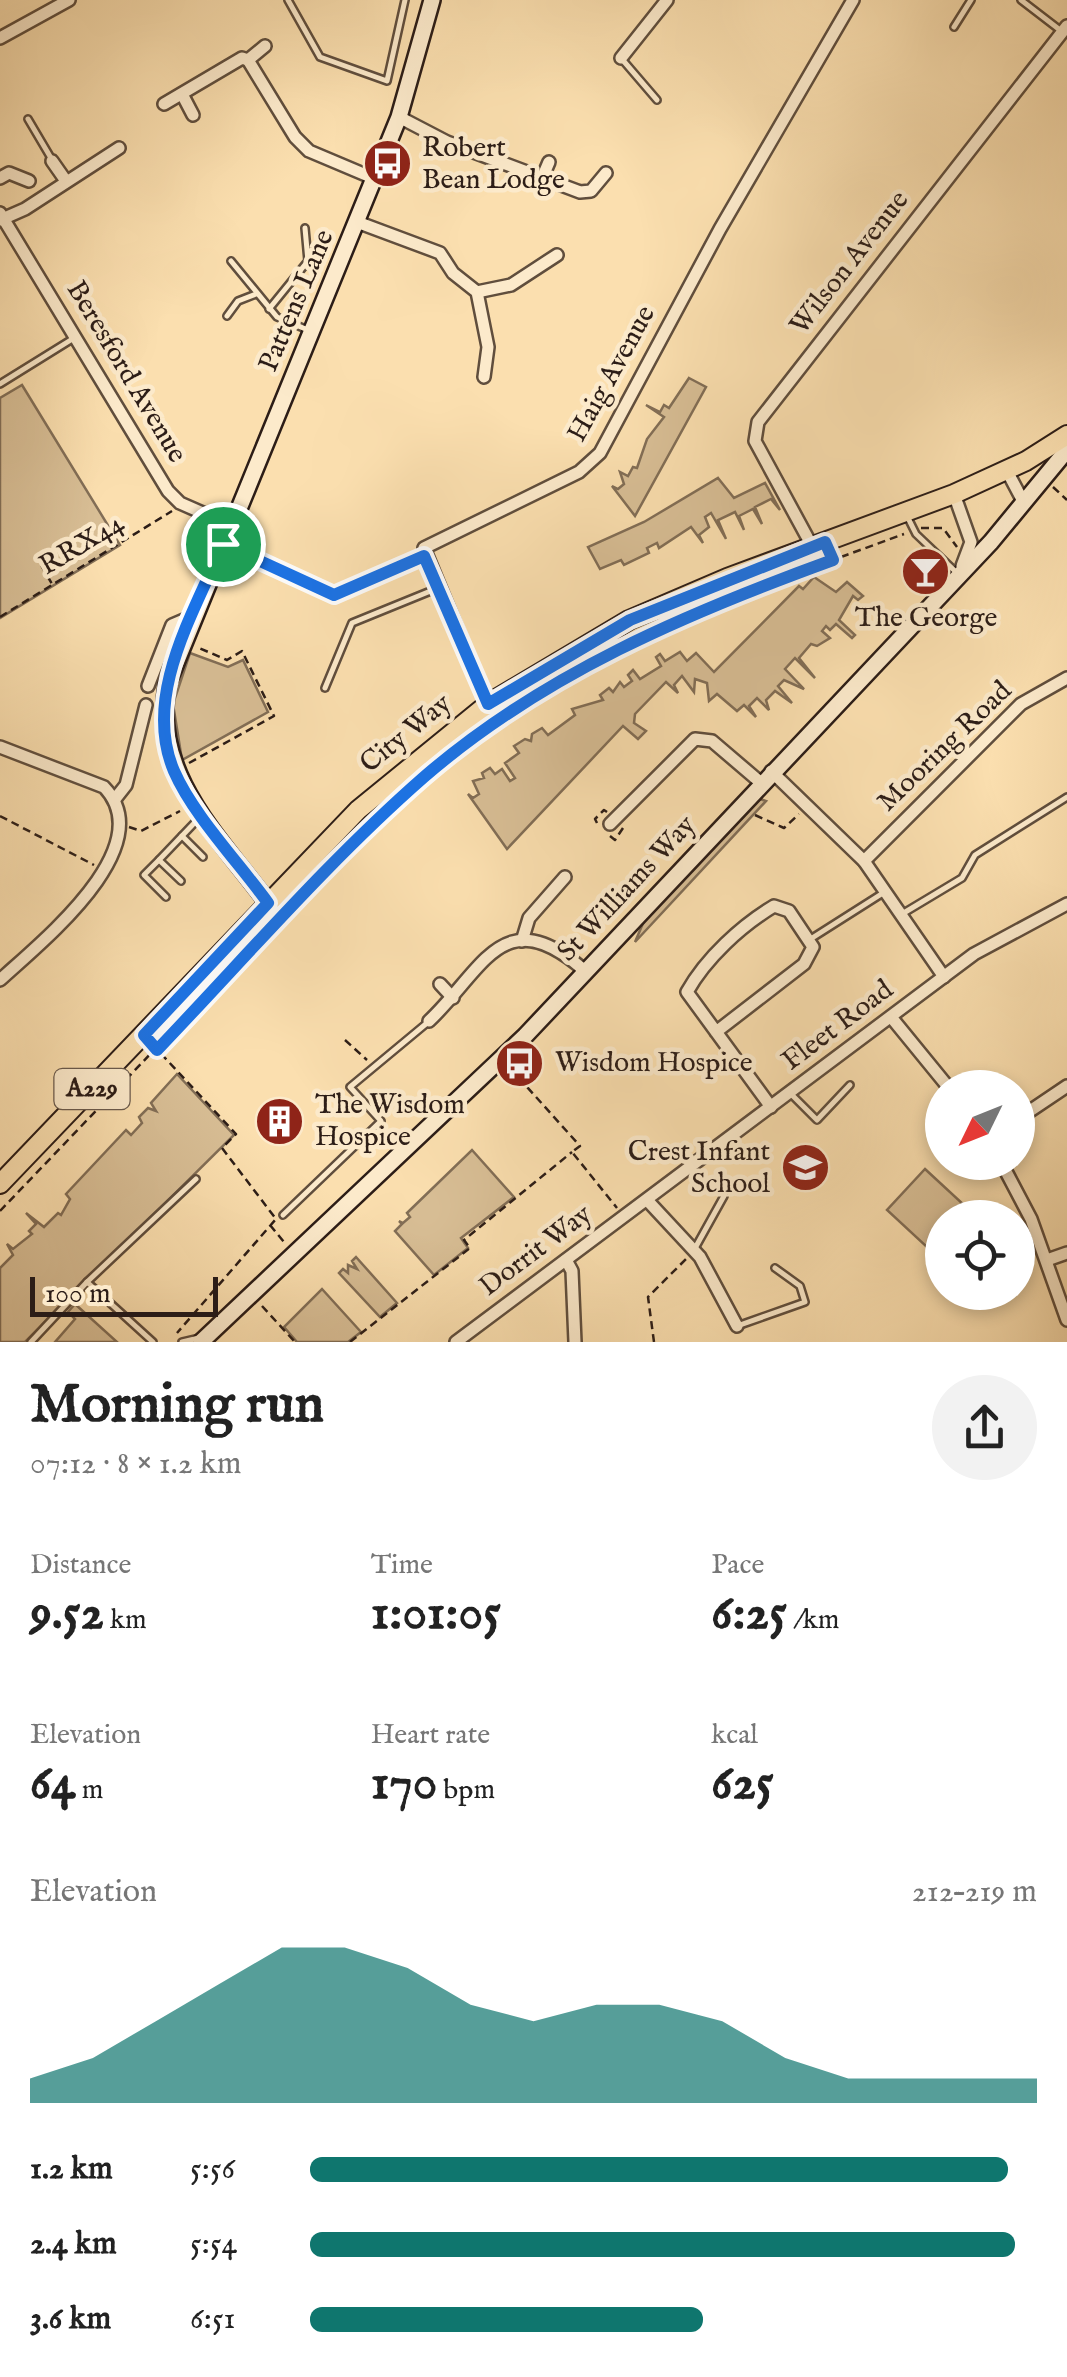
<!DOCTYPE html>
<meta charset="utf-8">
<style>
:root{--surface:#fff;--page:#f2f2f2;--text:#222;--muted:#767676;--accent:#0f766e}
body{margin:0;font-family:"IM FELL English",serif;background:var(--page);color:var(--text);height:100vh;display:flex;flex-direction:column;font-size:38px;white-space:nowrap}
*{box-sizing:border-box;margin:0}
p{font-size:32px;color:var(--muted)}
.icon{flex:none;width:55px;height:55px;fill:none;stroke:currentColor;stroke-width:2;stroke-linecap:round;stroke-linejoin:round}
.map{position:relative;height:1342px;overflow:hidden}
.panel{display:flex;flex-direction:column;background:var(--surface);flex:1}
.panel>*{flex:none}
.needle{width:65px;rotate:227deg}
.fabs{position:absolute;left:925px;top:1070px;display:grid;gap:20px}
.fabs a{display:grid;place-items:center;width:110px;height:110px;border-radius:50%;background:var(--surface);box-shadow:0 5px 15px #0003;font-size:50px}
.scale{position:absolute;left:30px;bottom:25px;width:188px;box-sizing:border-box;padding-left:10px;border:5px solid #2c1d17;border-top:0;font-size:28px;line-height:35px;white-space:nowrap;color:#2c1d17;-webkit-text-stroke:8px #fceacb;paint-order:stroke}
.pin{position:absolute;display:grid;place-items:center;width:85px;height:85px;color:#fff;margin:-42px;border:5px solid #fff;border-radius:50%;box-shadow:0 2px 10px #0007}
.round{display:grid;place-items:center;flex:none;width:105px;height:105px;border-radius:52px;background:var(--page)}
.overview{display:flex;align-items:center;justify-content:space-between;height:170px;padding:0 30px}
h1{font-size:55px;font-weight:700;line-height:75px}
.metrics{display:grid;grid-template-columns:repeat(3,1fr);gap:15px;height:170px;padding:10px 30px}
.metrics div{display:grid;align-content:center}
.metrics b{font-size:50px;font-weight:700}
.metrics small{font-size:28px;font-weight:400}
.metrics p{font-size:28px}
.chart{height:280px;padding:20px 30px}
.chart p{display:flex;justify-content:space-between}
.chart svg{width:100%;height:180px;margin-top:10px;fill:var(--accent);opacity:.7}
ul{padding:0 30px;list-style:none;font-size:32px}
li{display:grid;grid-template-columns:160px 120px 1fr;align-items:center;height:75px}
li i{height:25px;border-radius:12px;background:var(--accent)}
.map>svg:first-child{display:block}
.green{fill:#d8be95;stroke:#826e56;stroke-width:2.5}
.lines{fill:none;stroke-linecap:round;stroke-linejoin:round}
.lane-casing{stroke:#604e3d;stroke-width:10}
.street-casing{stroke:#604e3d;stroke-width:16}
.secondary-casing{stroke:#2c1d17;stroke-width:20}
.primary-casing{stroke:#2c1d17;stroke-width:22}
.path{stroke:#2c1d17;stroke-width:2.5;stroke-dasharray:8 5;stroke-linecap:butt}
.lane{stroke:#fceacb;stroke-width:5}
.street{stroke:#fceacb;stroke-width:11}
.secondary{stroke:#fceacb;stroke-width:15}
.primary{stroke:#fbdfaf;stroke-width:18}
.route-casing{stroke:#fff;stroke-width:20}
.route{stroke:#1a73e8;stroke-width:12}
.labels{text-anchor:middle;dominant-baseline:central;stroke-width:9;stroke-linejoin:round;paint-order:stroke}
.shield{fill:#fceacb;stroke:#6a5a4d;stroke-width:2.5}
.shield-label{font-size:25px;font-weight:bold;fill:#2c1d17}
.poi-label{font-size:28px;fill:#2c1d17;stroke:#fceacb;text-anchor:start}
.street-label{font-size:28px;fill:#2c1d17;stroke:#fceacb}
</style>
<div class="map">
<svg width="1067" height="1342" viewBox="0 0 1067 1342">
<rect width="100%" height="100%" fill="#fbdfaf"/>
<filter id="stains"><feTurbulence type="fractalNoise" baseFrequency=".002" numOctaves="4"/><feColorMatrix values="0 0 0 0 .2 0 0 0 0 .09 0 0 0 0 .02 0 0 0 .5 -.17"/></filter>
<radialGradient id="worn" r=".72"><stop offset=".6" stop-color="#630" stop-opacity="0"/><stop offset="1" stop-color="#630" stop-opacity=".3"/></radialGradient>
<g class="green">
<path d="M689,378L706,387L635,516L612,486L618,489L624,484L620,472L628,476L633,467L637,468L647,439L664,417L646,405L660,412L664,405L669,408Z"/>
<path d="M22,385L120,545L0,618V398Z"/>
<path d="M718,478L734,498L765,483L780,510L771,499L755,507L762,524L753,509L739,516L744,530L735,512L718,520L726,539L711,513L705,517L709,527L699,535L703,543L691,527L659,548L657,543L647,548L649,553L624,565L621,560L600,569L588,547L644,522Z"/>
<path d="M814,577L836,592L847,582L863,596L858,600L853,596L839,620L855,635L852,638L836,624L830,630L826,626L822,631L830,638L817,646L811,644L799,658L815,678L795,658L785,669L804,689L784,680L778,686L792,703L775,691L766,700L769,710L757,698L749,706L756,717L744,705L737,711L717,694L709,701L707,683L695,679L694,692L682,676L674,685L678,693L666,682L635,714L634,723L646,731L638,739L623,726L507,849L468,794L473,798L479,794L473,781L484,778L482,773L490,768L495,774L502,769L510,781L515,778L505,763L519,753L514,746L525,739L531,741L532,734L542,728L548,735L575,715L572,709L603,700L600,695L609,688L613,692L620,682L624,687L632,681L628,675L633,670L640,679L661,666L656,657L660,654L665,661L680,652L687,661L696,653L714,672L799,586L803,589Z"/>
<path d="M190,653L228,667L243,660L268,712L182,760L173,704Z"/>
<path d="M760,799L766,801L635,942L644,921Z"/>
<path d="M177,1074L234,1135L25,1342H0V1268L13,1255L7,1244L13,1249L32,1234L29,1231L36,1224L26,1213L44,1227L58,1213L61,1215L70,1199L66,1194L126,1130L131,1135L142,1123L139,1117L148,1108L156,1111L151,1103Z"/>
<path d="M472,1150L514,1197L461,1238L468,1248L434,1275L395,1231L402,1224L399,1221L403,1223L410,1217L407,1213Z"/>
<path d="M925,1169L977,1217L942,1218V1261L887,1210Z"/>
<path d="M356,1257L397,1303L380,1317L339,1273L343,1269L348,1273V1265L357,1269L352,1261Z"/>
<path d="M322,1289L361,1332L348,1342H297L284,1327Z"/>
<path d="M75,1304L117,1342H55L75,1319L68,1312Z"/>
</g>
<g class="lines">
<defs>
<g id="lane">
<path d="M288,0L320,57L387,81L405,0"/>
<path d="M1021,0L1060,30"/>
<path d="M954,27L971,0"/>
<path d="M621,58L657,100"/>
<path d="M28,119L51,158"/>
<path d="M231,261L277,317L308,330"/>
<path d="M269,309L308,261L305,228"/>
<path d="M227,316L238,301L256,294"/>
<path d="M0,384L74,338"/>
<path d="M907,516L916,534L957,573"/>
<path d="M826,544L833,560"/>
<path d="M325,688L352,623L438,588"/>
<path d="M182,836L203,857"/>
<path d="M159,860L144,875L166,897"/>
<path d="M181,881L159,860L201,816"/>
<path d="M902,914L962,878L975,855L1067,797"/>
<path d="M809,940L883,893"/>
<path d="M790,1093L817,1120L850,1085"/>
<path d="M283,1215L381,1121L350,1087L427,1023"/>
<path d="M694,1250L724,1196"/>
<path d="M740,1325L805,1302L800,1286L775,1268"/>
<path d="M31,1342L87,1282"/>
<path d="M153,1342L87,1282L196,1179"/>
<path d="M182,1342L199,1338"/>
</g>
<g id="street">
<path d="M0,38L69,0"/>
<path d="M265,46L248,60L295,137L309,151L373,178"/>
<path d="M621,58L667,0"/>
<path d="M182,94L193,115"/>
<path d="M164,104L242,58L248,60"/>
<path d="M399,117L447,142L580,192L591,191L606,173"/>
<path d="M52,161L66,181"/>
<path d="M543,176L549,162"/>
<path d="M0,178L9,173L29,181"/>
<path d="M0,213L168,491L180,503L230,525"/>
<path d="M0,220L25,209L119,148"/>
<path d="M357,222L440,253L453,273L477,292L488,347L484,377"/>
<path d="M477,292L511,285L557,255"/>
<path d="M1007,471L1024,503"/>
<path d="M954,494L971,542L962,566"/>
<path d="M812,546L755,441L758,422L1067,26"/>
<path d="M148,686L172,625L193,616"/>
<path d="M488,704L424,548L579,472L600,453L720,229L853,0"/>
<path d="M0,747L104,787C162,847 40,943 0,980"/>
<path d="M771,771L864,861L944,977"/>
<path d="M115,799L126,785L146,705"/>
<path d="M610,824L695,739L712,741L760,782"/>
<path d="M864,861L1021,704L1067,678"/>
<path d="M522,941L529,918L565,877"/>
<path d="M440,984L453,998"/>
<path d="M891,1017L949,1088"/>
<path d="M429,1021C484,969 503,899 585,971"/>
<path d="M716,1032L804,964L813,947L789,911L774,906C741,926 706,958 687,992L771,1107"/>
<path d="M1018,1119L1067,1086"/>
<path d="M1001,1162L1031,1219L1067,1320"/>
<path d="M647,1200L700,1257L737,1326"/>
<path d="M566,1260L572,1271L575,1342"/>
<path d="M1047,1260L1067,1253"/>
<path d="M456,1342L974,954L1067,904"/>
</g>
<g id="secondary">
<path d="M268,903C219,837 152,774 167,685L399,117L432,0"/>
<path d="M201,1342L525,1036L991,542L1067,450"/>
</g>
<path id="primary" d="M0,1184L358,810L488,704L629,620L727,578L954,494L1026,461L1067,435"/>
</defs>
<use href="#lane" class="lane-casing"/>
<use href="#street" class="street-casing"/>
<use href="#secondary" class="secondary-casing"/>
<use href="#primary" class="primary-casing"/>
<g class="path">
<path d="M1053,487L1067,500"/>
<path d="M921,528H943L957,547"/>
<path d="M238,552L335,595L414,561"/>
<path d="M841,557L904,534"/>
<path d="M41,565L52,584"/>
<path d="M0,617L172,511"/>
<path d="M189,763L274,716L242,651L227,660L199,648"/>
<path d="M755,815L784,828L799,814"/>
<path d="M0,816L94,865"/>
<path d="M597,823L595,819L604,810L607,812"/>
<path d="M129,827L141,831L180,811"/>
<path d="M610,836L615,840L623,828"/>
<path d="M345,1040L367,1060"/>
<path d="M152,1044L236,1134L222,1148L276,1219L177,1333"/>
<path d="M510,1068L580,1146L572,1152L617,1208"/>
<path d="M0,1211L338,858L441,763L540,694L646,635L824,563"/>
<path d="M270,1225L284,1242"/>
<path d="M262,1306L295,1342"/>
<path d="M350,1342L470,1248L464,1240L572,1152"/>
<path d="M654,1342L648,1297L686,1259"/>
</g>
<use href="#lane" class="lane"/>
<use href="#street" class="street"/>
<use href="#secondary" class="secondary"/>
<use href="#primary" class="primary"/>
</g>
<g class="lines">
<defs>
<path id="route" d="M825,542L833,560C687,613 543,674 424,777C328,861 245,958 157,1050L144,1035L268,903C240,864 193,815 174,771C142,696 194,613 223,544L334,595L424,556L488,704L630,620Z"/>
</defs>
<use href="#route" class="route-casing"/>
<use href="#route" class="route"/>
</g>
<defs>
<symbol id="bus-disc" viewBox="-11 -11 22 22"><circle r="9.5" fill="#8f2418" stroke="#fceacb"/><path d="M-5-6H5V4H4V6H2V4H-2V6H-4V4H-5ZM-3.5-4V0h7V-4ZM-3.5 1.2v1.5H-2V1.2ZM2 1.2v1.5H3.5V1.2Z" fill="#fff"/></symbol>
<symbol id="bar-disc" viewBox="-11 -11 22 22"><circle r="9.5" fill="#8f2418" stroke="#fceacb"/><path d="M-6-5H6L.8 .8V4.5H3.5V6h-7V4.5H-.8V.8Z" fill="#fff"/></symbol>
<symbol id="building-disc" viewBox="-11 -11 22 22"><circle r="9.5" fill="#8f2418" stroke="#fceacb"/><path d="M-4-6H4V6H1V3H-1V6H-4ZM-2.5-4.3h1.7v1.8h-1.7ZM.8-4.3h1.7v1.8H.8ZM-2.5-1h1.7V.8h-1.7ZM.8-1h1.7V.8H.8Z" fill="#fff"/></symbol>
<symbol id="school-disc" viewBox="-11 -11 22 22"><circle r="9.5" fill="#8f2418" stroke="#fceacb"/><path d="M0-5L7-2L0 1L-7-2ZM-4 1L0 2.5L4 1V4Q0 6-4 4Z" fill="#fff"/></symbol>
</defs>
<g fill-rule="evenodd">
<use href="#bus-disc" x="360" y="136" width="55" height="55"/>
<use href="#bar-disc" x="898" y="544" width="55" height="55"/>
<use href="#bus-disc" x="492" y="1036" width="55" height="55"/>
<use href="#building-disc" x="252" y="1094" width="55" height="55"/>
<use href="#school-disc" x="778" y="1140" width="55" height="55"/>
</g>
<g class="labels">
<rect class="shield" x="54.5" y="1069" width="75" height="40" rx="8"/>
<g class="shield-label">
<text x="92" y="1089">A229</text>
</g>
<g class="poi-label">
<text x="422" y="148">Robert<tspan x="422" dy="32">Bean Lodge</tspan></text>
<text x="926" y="618" text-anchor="middle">The George</text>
<text x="555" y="1063">Wisdom Hospice</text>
<text x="315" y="1105">The Wisdom<tspan x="315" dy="32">Hospice</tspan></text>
<text x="770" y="1152" text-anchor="end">Crest Infant<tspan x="770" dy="32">School</tspan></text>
</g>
<g class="street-label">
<text transform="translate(850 263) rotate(-52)">Wilson Avenue</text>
<text transform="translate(297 301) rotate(-67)">Pattens Lane</text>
<text transform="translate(126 372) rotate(59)">Beresford Avenue</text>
<text transform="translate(612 374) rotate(-61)">Haig Avenue</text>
<text transform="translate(82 545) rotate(-31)">RRX44</text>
<text transform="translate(406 734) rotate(-39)">City Way</text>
<text transform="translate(945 747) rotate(-44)">Mooring Road</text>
<text transform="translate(627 889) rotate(-47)">St Williams Way</text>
<text transform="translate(838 1026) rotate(-37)">Fleet Road</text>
<text transform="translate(536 1251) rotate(-37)">Dorrit Way</text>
</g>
</g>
<rect width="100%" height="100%" filter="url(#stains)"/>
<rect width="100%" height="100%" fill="url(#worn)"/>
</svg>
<div class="fabs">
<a><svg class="needle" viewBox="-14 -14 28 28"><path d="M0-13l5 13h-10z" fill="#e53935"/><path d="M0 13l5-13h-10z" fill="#767676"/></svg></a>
<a><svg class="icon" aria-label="locate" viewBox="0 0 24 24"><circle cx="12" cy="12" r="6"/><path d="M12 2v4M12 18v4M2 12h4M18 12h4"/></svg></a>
</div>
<div class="scale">100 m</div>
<div class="pin" style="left:223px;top:544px;background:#1e9e55"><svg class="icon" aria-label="arrive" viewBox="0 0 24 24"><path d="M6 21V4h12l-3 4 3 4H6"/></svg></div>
</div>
<section class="panel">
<div class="overview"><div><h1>Morning run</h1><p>07:12 · 8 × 1.2 km</p></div><a class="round"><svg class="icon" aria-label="share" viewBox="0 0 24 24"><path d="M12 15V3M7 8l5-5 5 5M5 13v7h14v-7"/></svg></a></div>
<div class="metrics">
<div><p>Distance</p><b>9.52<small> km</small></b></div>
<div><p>Time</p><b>1:01:05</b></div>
<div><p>Pace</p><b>6:25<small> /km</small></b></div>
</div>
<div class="metrics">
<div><p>Elevation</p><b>64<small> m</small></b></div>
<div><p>Heart rate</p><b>170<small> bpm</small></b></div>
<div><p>kcal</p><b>625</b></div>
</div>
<div class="chart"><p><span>Elevation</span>212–219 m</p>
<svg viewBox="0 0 160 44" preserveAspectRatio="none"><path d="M0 44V38L10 33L20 24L30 15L40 6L50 6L60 11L70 20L80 24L90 20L100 20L110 24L120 33L130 38L140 38L150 38L160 38V44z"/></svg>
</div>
<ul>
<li><b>1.2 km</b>5:56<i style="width:96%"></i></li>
<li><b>2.4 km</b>5:54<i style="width:97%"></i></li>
<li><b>3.6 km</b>6:51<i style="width:54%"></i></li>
</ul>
</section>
